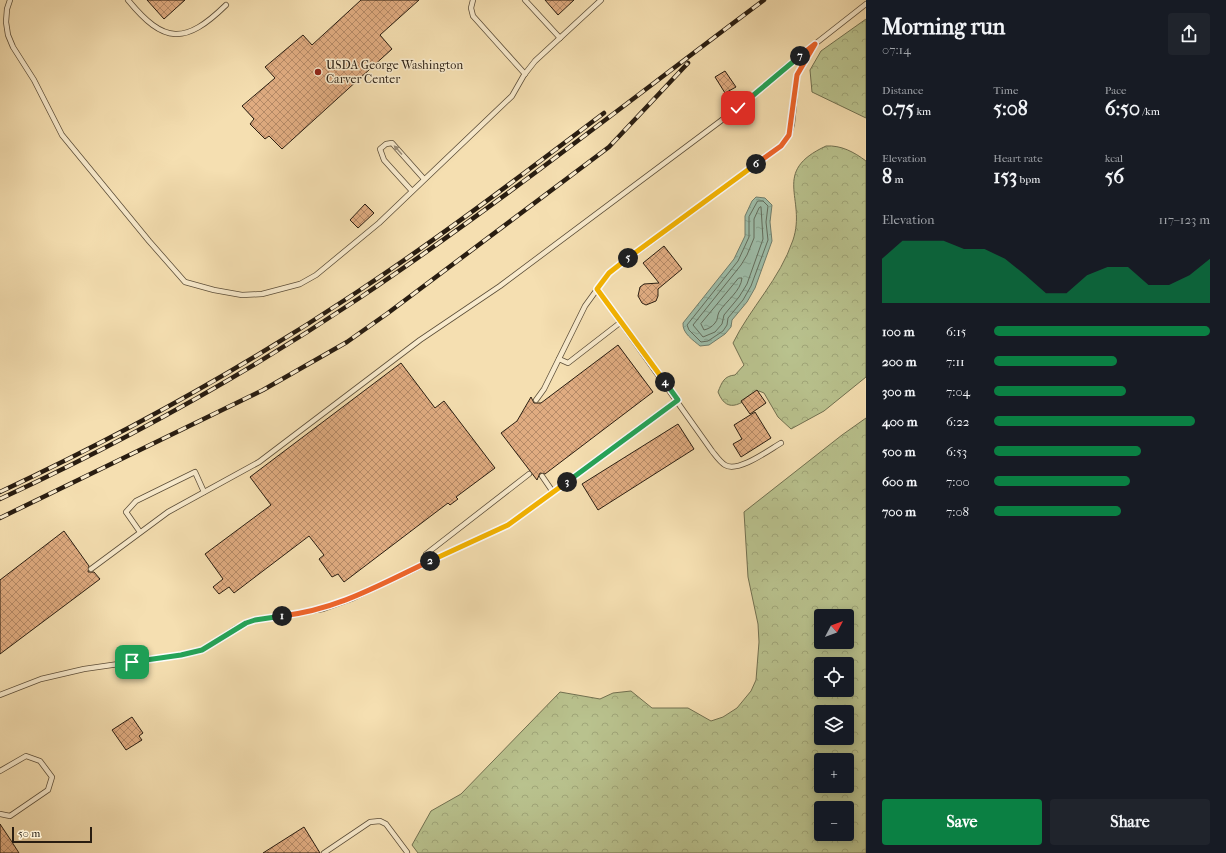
<!DOCTYPE html>
<meta charset="utf-8">
<style>
:root{--surface:#171b24;--page:#20242c;--text:#f1f3f6;--muted:#9ea1a6;--accent:#0b8043}
body{margin:0;font-family:"IM FELL French Canon",serif;background:var(--page);color:var(--text);height:100vh;display:flex;flex-direction:column;font-size:15px;white-space:nowrap}
*{box-sizing:border-box;margin:0}
p{font-size:13px;color:var(--muted)}
.icon{flex:none;width:22px;height:22px;fill:none;stroke:currentColor;stroke-width:2;stroke-linecap:round;stroke-linejoin:round}
.map{position:relative;flex:1;overflow:hidden}
.details{display:flex;flex-direction:column;background:var(--surface);width:360px}
.details>*{flex:none}
.needle{width:26px;rotate:49deg}
.tools{position:absolute;left:814px;top:609px;display:grid;gap:8px}
.tools a{display:grid;place-items:center;width:40px;height:40px;border-radius:4px;background:var(--surface);box-shadow:0 2px 10px #0003;font-size:20px}
.scale{position:absolute;left:12px;bottom:10px;width:80px;box-sizing:border-box;padding-left:4px;border:2px solid #291d11;border-top:0;font-size:11px;line-height:14px;white-space:nowrap;color:#291d11;-webkit-text-stroke:3px #f8eacc;paint-order:stroke}
.pin{position:absolute;display:grid;place-items:center;width:34px;height:34px;color:#fff;margin:-17px;border-radius:8px;box-shadow:0 2px 6px #0006}
.km{position:absolute;width:20px;height:20px;margin:-10px;border-radius:50%;background:#222;color:#fff;font-size:11px;line-height:20px;text-align:center}
.round{display:grid;place-items:center;flex:none;width:42px;height:42px;border-radius:4px;background:var(--page)}
.summary{display:flex;align-items:center;justify-content:space-between;height:68px;padding:0 16px}
h1{font-size:22px;font-weight:800;line-height:30px}
.figures{display:grid;grid-template-columns:repeat(3,1fr);gap:6px;height:68px;padding:4px 16px}
.figures div{display:grid;align-content:center}
.figures b{font-size:20px;font-weight:800}
.figures small{font-size:11px;font-weight:400}
.figures p{font-size:11px}
.chart{height:112px;padding:8px 16px}
.chart p{display:flex;justify-content:space-between}
.chart svg{width:100%;height:72px;margin-top:4px;fill:var(--accent);opacity:.7}
.primary-button{display:flex;gap:8px;margin-top:auto;padding:8px 16px}
.primary-button a{flex:1;height:46px;border-radius:4px;background:var(--accent);color:#fff;font-size:16px;font-weight:800;line-height:46px;text-align:center}
.primary-button a+a{background:var(--page);color:var(--text)}
ul{padding:0 16px;list-style:none;font-size:13px}
li{display:grid;grid-template-columns:64px 48px 1fr;align-items:center;height:30px}
li i{height:10px;border-radius:5px;background:var(--accent)}
main{display:flex;flex:1;min-height:0}
.map>svg:first-child{display:block}
.forest{fill:url(#forest-crowns);stroke:#717050;fill-rule:evenodd}
.water{fill:url(#water-ripples);stroke:#6f7d6c}
.lines{fill:none;stroke-linecap:round;stroke-linejoin:round}
.shore{stroke:#636d5d;stroke-width:1}
.building{fill:url(#building-cross-hatch);stroke:#291d11}
.service-casing{stroke:#5c4e39;stroke-width:6}
.service{stroke:#f8eacc;stroke-width:4.5}
.rail-casing{stroke:#291d11;stroke-width:4.5}
.rail{stroke:#f8eacc;stroke-width:3;stroke-dasharray:9;stroke-linecap:butt}
.oneway{fill:#9b8e78}
.split-1-casing{stroke:#fff;stroke-width:8}
.split-2-casing{stroke:#fff;stroke-width:8}
.split-3-casing{stroke:#fff;stroke-width:8}
.split-4-casing{stroke:#fff;stroke-width:8}
.split-5-casing{stroke:#fff;stroke-width:8}
.split-6-casing{stroke:#fff;stroke-width:8}
.split-7-casing{stroke:#fff;stroke-width:8}
.split-8-casing{stroke:#fff;stroke-width:8}
.split-1{stroke:#22a559;stroke-width:5}
.split-2{stroke:#f0652b;stroke-width:5}
.split-3{stroke:#f5b400;stroke-width:5}
.split-4{stroke:#22a559;stroke-width:5}
.split-5{stroke:#f5b400;stroke-width:5}
.split-6{stroke:#f5b400;stroke-width:5}
.split-7{stroke:#f0652b;stroke-width:5}
.split-8{stroke:#22a559;stroke-width:5}
.poi-dot{fill:#8f2418;stroke:#f8eacc;stroke-width:1.5}
.labels{text-anchor:middle;dominant-baseline:central;stroke-width:3;stroke-linejoin:round;paint-order:stroke}
.poi-label{font-size:12px;fill:#291d11;stroke:#f8eacc;text-anchor:start}
</style>
<main>
<div class="map">
<svg width="866" height="853" viewBox="0 0 866 853">
<defs>
<pattern id="forest-crowns" width="20" height="18" patternUnits="userSpaceOnUse"><rect width="20" height="18" fill="#b9c28e"/><path d="M2 6a3 3 0 1 1 6 0M12 15a3 3 0 1 1 6 0" fill="none" stroke="#9fa679"/></pattern>
<pattern id="water-ripples" width="26" height="14" patternUnits="userSpaceOnUse"><rect width="26" height="14" fill="#9dbda9"/><path d="M2 4q2-2 4 0t4 0M15 11q2-2 4 0t4 0" fill="none" stroke="#87a290"/></pattern>
<pattern id="building-cross-hatch" width="8" height="8" patternUnits="userSpaceOnUse"><rect width="8" height="8" fill="#e0ac81"/><path d="M0 0l8 8M0 8l8-8" fill="none" stroke="#b68b68"/></pattern>
</defs>
<rect width="100%" height="100%" fill="#f5dfb1"/>
<filter id="stains"><feTurbulence type="fractalNoise" baseFrequency=".005" numOctaves="4"/><feColorMatrix values="0 0 0 0 .2 0 0 0 0 .09 0 0 0 0 .02 0 0 0 .5 -.17"/></filter>
<radialGradient id="worn" r=".72"><stop offset=".6" stop-color="#630" stop-opacity="0"/><stop offset="1" stop-color="#630" stop-opacity=".3"/></radialGradient>
<g class="forest">
<path d="M866,19V118L812,92L810,70L821,51Z"/>
<path d="M826,146C841,145 854,152 866,161V377L824,411L791,429L778,417L764,393L759,391C744,401 728,417 718,392C722,382 724,376 735,375L744,365L733,343C750,308 780,279 793,240C807,198 770,172 826,146Z"/>
<path d="M866,418V853H418L412,845L431,811L461,794L560,692L600,699L613,693L631,691L652,708H688L711,721L723,717L737,708L751,691L756,680L759,642L758,624L748,577L744,512L842,435ZM821,616H847V642H821ZM821,664H847V690H821ZM821,712H847V738H821ZM821,760H847V786H821ZM821,808H847V834H821Z"/>
</g>
<path class="water" d="M756,197L765,198L772,205L770,222L772,241L755,288L747,302L732,320L731,327L725,334L709,345L700,346C693,340 682,333 683,323L734,259L745,236V216L752,201Z"/>
<g class="lines">
<g class="shore">
<path d="M758,201H763L768,206L766,222L768,240L751,286L743,300L728,318L727,325L723,331L708,341L701,342L689,330L687,325L738,261L749,237V217Z"/>
<path d="M761,207L763,239L747,284L739,297L724,315L722,324L715,332L703,337L693,325L741,265L747,255L754,238V219L759,208Z"/>
<path d="M739,278H742C741,291 726,301 719,312C717,316 718,320 715,323C712,327 708,329 704,330L701,324Z"/>
</g>
</g>
<g class="building">
<path d="M147,0H185L164,19Z"/>
<path d="M361,0H419L380,35L392,49L282,149L269,136L265,139L250,124L254,119L242,106L275,78L265,67L303,35L312,45Z"/>
<path d="M545,0H574L558,15Z"/>
<path d="M725,71L736,87L725,93L715,77Z"/>
<path d="M365,204L374,213L358,228L350,220Z"/>
<path d="M664,246L682,269L658,289V296L656,301L646,305L642,303L638,296L640,287L644,284L659,283L643,263Z"/>
<path d="M618,345L653,392L545,474L540,473L537,480L501,433L517,421L531,397L534,403H541Z"/>
<path d="M401,363L435,408L444,401L495,468L456,497L458,499L450,505L448,503L344,582L338,574L332,577L319,559L324,555L309,536L234,593L229,587L219,594L213,587L223,579L205,554L271,505L250,477Z"/>
<path d="M757,390L766,403L750,414L741,401Z"/>
<path d="M755,412L771,438L741,457L733,444L742,439L734,425Z"/>
<path d="M678,424L694,449L598,510L582,484Z"/>
<path d="M64,531L89,566L88,572H94L100,579L0,654V580Z"/>
<path d="M132,717L143,733L139,736L142,740L126,750L112,730Z"/>
<path d="M0,824L12,842L19,853H0Z"/>
<path d="M304,827L320,853H263Z"/>
</g>
<g class="lines">
<defs>
<g id="service">
<path d="M10,0L7,9L6,22L8,35L13,47L34,80L62,135L149,241L185,282L214,290L242,295L262,294L300,284L316,275L379,223L512,96L524,75L535,61L601,0"/>
<path d="M128,0C164,44 185,45 226,5"/>
<path d="M473,0L471,8L473,16L525,74"/>
<path d="M525,0L560,38"/>
<path d="M412,191L384,160L380,149L386,144L392,143L424,179"/>
<path d="M597,289L712,451C716,456 720,462 725,465C738,473 769,450 781,443"/>
<path d="M559,359L568,363L621,322"/>
<path d="M536,400L544,389L585,306L609,273L781,146L789,135L792,124L797,75L813,47"/>
<path d="M542,476L553,492"/>
<path d="M140,532L126,512L136,501L195,472L204,492"/>
<path d="M430,561L426,554L529,474"/>
<path d="M91,569L168,512L259,462L420,340L500,286L738,108L787,66L866,4"/>
<path d="M0,695L41,679L84,669L181,655L202,650L236,628L255,620L323,609L351,599L508,525L677,400"/>
<path d="M0,771L26,756L40,761L52,777L48,790L10,816L0,814"/>
<path d="M324,853L370,822L380,821L386,824L407,852"/>
</g>
</defs>
<use href="#service" class="service-casing"/>
<use href="#service" class="service"/>
<defs>
<g id="rail">
<path d="M0,492C124,434 243,368 357,292C442,236 523,174 604,113"/>
<path d="M0,499C125,441 246,374 361,297C499,204 630,100 764,0"/>
<path d="M0,518L263,390L347,342L388,313L609,147L688,63"/>
</g>
</defs>
<use href="#rail" class="rail-casing"/>
<use href="#rail" class="rail"/>
</g>
<defs><path id="oneway-solid" d="M-6-.8H1V-3.2L6.5 0L1 3.2V.8H-6Z"/></defs>
<use class="oneway" href="#oneway-solid" transform="translate(398 150) rotate(-132)"/>
<g class="lines">
<defs>
<path id="split-1" d="M132,662L181,655L202,650L246,623L255,620L282,616"/>
<path id="split-2" d="M282,616C339,609 379,585 430,561"/>
<path id="split-3" d="M430,561L508,525L567,482"/>
<path id="split-4" d="M567,482L678,400L665,382"/>
<path id="split-5" d="M628,258L609,273L597,289L665,382"/>
<path id="split-6" d="M628,258L756,164"/>
<path id="split-7" d="M756,164L781,146L789,135L797,75L815,44L800,56"/>
<path id="split-8" d="M738,108L800,56"/>
</defs>
<use href="#split-1" class="split-1-casing"/>
<use href="#split-2" class="split-2-casing"/>
<use href="#split-3" class="split-3-casing"/>
<use href="#split-4" class="split-4-casing"/>
<use href="#split-5" class="split-5-casing"/>
<use href="#split-6" class="split-6-casing"/>
<use href="#split-7" class="split-7-casing"/>
<use href="#split-8" class="split-8-casing"/>
<use href="#split-1" class="split-1"/>
<use href="#split-2" class="split-2"/>
<use href="#split-3" class="split-3"/>
<use href="#split-4" class="split-4"/>
<use href="#split-5" class="split-5"/>
<use href="#split-6" class="split-6"/>
<use href="#split-7" class="split-7"/>
<use href="#split-8" class="split-8"/>
</g>
<circle class="poi-dot" cx="318" cy="72" r="4"/>
<g class="labels">
<g class="poi-label">
<text x="326" y="65">USDA George Washington<tspan x="326" dy="14">Carver Center</tspan></text>
</g>
</g>
<rect width="100%" height="100%" filter="url(#stains)"/>
<rect width="100%" height="100%" fill="url(#worn)"/>
</svg>
<div class="tools">
<a><svg class="needle" viewBox="-14 -14 28 28"><path d="M0-13l5 13h-10z" fill="#e53935"/><path d="M0 13l5-13h-10z" fill="#9ea1a6"/></svg></a>
<a><svg class="icon" aria-label="locate" viewBox="0 0 24 24"><circle cx="12" cy="12" r="6"/><path d="M12 2v4M12 18v4M2 12h4M18 12h4"/></svg></a>
<a><svg class="icon" aria-label="layers" viewBox="0 0 24 24"><path d="M12 4l9 5-9 5-9-5zM3 14l9 5 9-5"/></svg></a>
<a>+</a>
<a>−</a>
</div>
<div class="scale">50 m</div>
<div class="pin" style="left:132px;top:662px;background:#1e9e55"><svg class="icon" aria-label="arrive" viewBox="0 0 24 24"><path d="M6 21V4h12l-3 4 3 4H6"/></svg></div>
<div class="pin" style="left:738px;top:108px;background:#d93025"><svg class="icon" aria-label="check" viewBox="0 0 24 24"><path d="M5 12l5 5 9-10"/></svg></div>
<b class="km" style="left:282px;top:616px">1</b>
<b class="km" style="left:430px;top:561px">2</b>
<b class="km" style="left:567px;top:482px">3</b>
<b class="km" style="left:665px;top:382px">4</b>
<b class="km" style="left:628px;top:258px">5</b>
<b class="km" style="left:756px;top:164px">6</b>
<b class="km" style="left:800px;top:56px">7</b>
</div>
<section class="details">
<div class="summary"><div><h1>Morning run</h1><p>07:14</p></div><a class="round"><svg class="icon" aria-label="share" viewBox="0 0 24 24"><path d="M12 15V3M7 8l5-5 5 5M5 13v7h14v-7"/></svg></a></div>
<div class="figures">
<div><p>Distance</p><b>0.75<small> km</small></b></div>
<div><p>Time</p><b>5:08</b></div>
<div><p>Pace</p><b>6:50<small> /km</small></b></div>
</div>
<div class="figures">
<div><p>Elevation</p><b>8<small> m</small></b></div>
<div><p>Heart rate</p><b>153<small> bpm</small></b></div>
<div><p>kcal</p><b>56</b></div>
</div>
<div class="chart"><p><span>Elevation</span>117–123 m</p>
<svg viewBox="0 0 160 44" preserveAspectRatio="none"><path d="M0 44V17L10 6L20 6L30 6L40 11L50 11L60 17L70 27L80 38L90 38L100 27L110 22L120 22L130 33L140 33L150 27L160 17V44z"/></svg>
</div>
<ul>
<li><b>100 m</b>6:15<i style="width:100%"></i></li>
<li><b>200 m</b>7:11<i style="width:57%"></i></li>
<li><b>300 m</b>7:04<i style="width:61%"></i></li>
<li><b>400 m</b>6:22<i style="width:93%"></i></li>
<li><b>500 m</b>6:53<i style="width:68%"></i></li>
<li><b>600 m</b>7:00<i style="width:63%"></i></li>
<li><b>700 m</b>7:08<i style="width:59%"></i></li>
</ul>
<div class="primary-button"><a>Save</a><a>Share</a></div>
</section>
</main>
